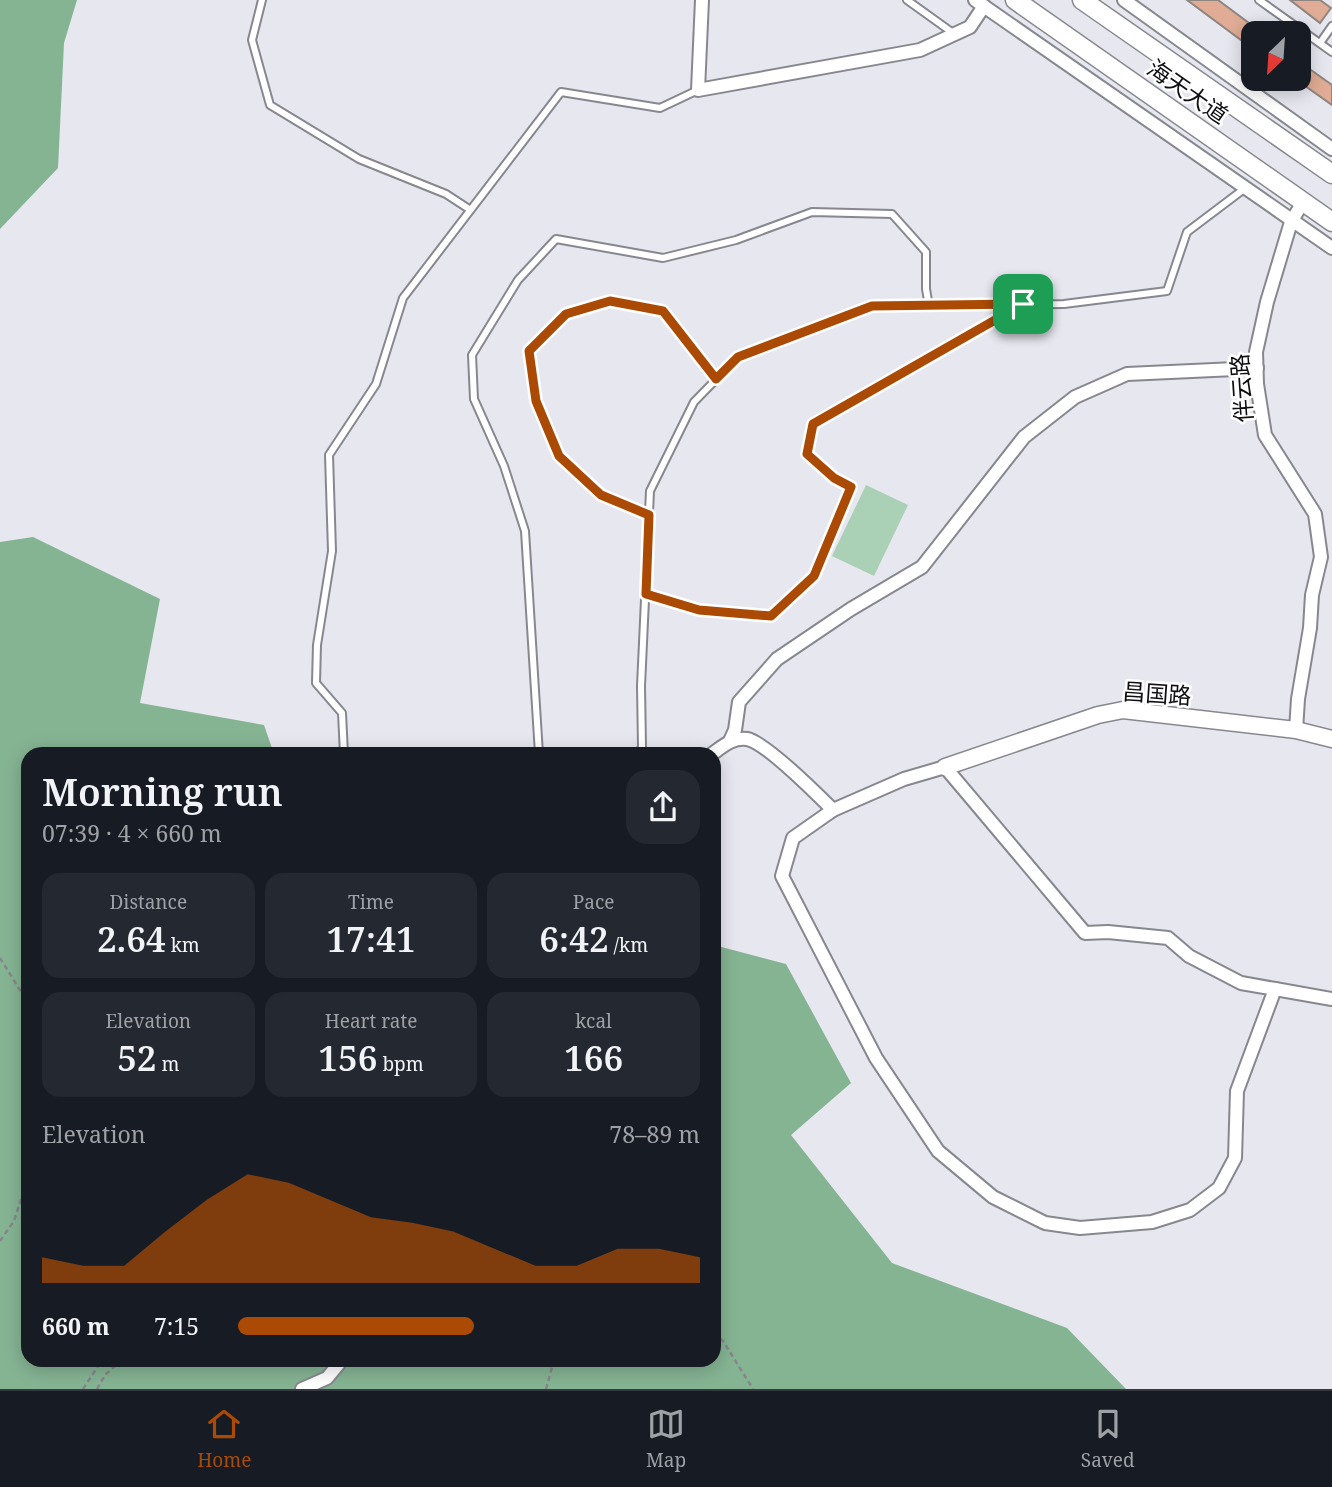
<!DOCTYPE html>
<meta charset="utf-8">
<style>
:root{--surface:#171b24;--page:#242831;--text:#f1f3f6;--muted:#9ea1a6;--line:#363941;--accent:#ab4a04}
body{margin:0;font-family:"Noto Serif","Noto Sans SC",serif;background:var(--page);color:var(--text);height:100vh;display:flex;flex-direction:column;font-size:26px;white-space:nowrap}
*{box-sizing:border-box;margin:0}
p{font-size:23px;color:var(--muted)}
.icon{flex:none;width:38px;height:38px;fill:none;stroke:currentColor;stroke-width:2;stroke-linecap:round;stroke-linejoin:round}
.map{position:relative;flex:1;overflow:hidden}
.panel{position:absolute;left:21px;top:747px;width:700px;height:620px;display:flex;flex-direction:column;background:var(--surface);border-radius:21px;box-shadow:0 4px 18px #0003}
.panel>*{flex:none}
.needle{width:46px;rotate:205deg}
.fabs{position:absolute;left:1241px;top:21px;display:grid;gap:14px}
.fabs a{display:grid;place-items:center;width:70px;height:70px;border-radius:14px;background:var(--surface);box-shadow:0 4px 18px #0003;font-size:35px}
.pin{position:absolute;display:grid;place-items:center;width:60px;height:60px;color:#fff;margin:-30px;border-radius:14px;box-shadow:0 4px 10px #0006}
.round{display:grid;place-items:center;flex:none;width:74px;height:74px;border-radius:21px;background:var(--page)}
.head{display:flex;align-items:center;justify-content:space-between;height:119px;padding:0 21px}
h1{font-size:38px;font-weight:600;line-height:52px}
.metrics{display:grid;grid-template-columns:repeat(3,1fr);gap:10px;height:119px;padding:7px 21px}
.metrics div{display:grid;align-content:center;border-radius:18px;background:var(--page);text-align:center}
.metrics b{font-size:35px;font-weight:600}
.metrics small{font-size:19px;font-weight:400}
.metrics p{font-size:19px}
.chart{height:196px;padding:14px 21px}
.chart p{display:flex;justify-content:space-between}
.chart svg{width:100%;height:126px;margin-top:7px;fill:var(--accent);opacity:.7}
ul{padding:0 21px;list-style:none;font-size:23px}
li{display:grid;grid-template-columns:112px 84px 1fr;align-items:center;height:52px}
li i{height:18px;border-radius:9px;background:var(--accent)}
.tabs{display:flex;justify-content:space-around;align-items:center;height:98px;border-top:2px solid var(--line);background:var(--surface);font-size:19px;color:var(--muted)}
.tabs a{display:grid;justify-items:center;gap:4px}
.tabs .on{color:var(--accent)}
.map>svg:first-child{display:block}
.green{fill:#aad1b5}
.forest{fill:#85b493}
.building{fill:#e0ac95;stroke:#8f8682;stroke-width:2}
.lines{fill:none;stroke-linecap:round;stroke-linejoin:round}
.lane-casing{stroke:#87878f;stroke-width:10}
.street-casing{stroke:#87878f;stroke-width:16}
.secondary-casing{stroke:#87878f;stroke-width:19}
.primary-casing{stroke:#87878f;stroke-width:21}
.path{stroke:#86868d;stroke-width:2.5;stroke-dasharray:5 3.5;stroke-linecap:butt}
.lane{stroke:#fff;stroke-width:6}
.street{stroke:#fff;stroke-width:12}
.secondary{stroke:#fff;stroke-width:16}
.primary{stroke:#fff;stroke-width:18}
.route-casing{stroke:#fff;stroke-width:14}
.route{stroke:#ab4a04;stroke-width:9}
.labels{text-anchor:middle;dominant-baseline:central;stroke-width:5;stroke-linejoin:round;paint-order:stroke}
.street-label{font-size:23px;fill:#0f0f13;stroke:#fff}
</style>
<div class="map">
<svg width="1332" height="1389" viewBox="0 0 1332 1389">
<rect width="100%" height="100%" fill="#e7e7f0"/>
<path class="green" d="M866,485L908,505L874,576L832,556Z"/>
<g class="forest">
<path d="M0,0H77L64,43L58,168L0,229Z"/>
<path d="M33,537L160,599L140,703L264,725L274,754H28V1360H714V945L786,964L851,1083L791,1135L892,1263L1067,1328L1126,1389H0V542Z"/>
</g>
<g class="building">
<path d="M1187,0H1218L1253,26V49Z"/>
<path d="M1290,0H1320L1331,8L1320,23Z"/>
<path d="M1311,70L1332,85V105L1301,83Z"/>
</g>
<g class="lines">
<defs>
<g id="lane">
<path d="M262,0L252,40L270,105L359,159L446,194L469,209"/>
<path d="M907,0L953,33"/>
<path d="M1259,0L1332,52"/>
<path d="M1320,43L1332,26"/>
<path d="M649,515L601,495L559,456L535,401L529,351L566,314L610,301L663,311L716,379"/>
<path d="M646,594L699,610L771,616L814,577L851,487L834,478L807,454L813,424L1021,305"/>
<path d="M344,754L342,713L316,683L317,645L332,551L329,455L376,384L403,298L561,92L660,108L698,90"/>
<path d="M539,754L525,531L504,466L474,399L472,355L518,280L556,239L663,258L736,240L812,212L892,214L926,252V289L929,306"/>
<path d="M638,754L642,747L641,686L650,491L694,402L738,357L872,306L1064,304L1167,291L1187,232L1244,189"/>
</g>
<g id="street">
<path d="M702,0L698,90L920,50L970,27L984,6"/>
<path d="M975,0L1332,248"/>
<path d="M1124,0L1332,149"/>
<path d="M1296,730L1298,699L1310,628L1312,595L1321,557L1315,514L1265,435L1257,384L1256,352L1267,302L1291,222L1303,202"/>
<path d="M730,741L735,730L739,702L777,659L851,609L922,567L1024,437L1075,397L1127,374L1257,368"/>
<path d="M712,754C723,746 733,737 747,739C765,742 818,795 833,810"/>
<path d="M945,767L1085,933L1108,932L1168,938L1189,956L1241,983L1275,989L1237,1091L1235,1158L1219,1188L1190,1210L1152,1222L1080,1228L1045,1223L993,1197L938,1151L876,1058L782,876L793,838L833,810L904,779Z"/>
<path d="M1275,989L1332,999"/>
<path d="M302,1389L327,1378L342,1360"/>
</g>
<path id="secondary" d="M945,767L1098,715L1123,710L1296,730L1332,739"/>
<g id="primary">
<path d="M1015,0L1332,222"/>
<path d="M1082,0L1332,174"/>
</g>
</defs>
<use href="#lane" class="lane-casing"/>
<use href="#street" class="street-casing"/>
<use href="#secondary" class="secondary-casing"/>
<use href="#primary" class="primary-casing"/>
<g class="path">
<path d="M0,958L28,1003"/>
<path d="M0,1241L14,1221L28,1178"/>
<path d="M714,1333L723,1341L753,1389"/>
<path d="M83,1389L102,1360"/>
<path d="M97,1389L105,1375L122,1360"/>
<path d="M546,1389L554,1360"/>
</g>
<use href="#lane" class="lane"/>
<use href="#street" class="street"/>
<use href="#secondary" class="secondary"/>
<use href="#primary" class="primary"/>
</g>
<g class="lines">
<defs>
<path id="route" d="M610,301L663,311L716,379L738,357L872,306L1023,304L813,424L807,454L834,478L851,487L814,576L771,616L699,610L646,594L649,515L601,495L559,456L536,401L529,351L566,314Z"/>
</defs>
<use href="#route" class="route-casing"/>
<use href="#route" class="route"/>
</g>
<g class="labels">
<g class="street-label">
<text transform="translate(1188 91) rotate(35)">海天大道</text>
<text transform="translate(1241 388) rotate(-94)">伴云路</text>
<text transform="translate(1157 693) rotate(4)">昌国路</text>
</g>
</g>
</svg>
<div class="fabs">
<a><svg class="needle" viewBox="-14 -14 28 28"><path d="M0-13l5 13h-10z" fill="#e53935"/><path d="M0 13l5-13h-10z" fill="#9ea1a6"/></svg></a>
</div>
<div class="pin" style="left:1023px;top:304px;background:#1e9e55"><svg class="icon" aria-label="arrive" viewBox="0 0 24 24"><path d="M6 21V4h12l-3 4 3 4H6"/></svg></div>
<section class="panel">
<div class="head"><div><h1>Morning run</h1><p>07:39 · 4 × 660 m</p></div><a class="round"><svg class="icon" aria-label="share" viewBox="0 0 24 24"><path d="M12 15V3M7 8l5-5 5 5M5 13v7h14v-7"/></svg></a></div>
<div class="metrics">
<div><p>Distance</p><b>2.64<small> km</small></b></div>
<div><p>Time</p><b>17:41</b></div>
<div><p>Pace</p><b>6:42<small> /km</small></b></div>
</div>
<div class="metrics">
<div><p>Elevation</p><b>52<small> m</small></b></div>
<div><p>Heart rate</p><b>156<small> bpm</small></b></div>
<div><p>kcal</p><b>166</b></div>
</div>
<div class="chart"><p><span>Elevation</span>78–89 m</p>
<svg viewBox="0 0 160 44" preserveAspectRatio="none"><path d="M0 44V35L10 38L20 38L30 26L40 15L50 6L60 9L70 15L80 21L90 23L100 26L110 32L120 38L130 38L140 32L150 32L160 35V44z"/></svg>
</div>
<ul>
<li><b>660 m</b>7:15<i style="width:51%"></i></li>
</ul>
</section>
</div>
<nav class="tabs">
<a class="on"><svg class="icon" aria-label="home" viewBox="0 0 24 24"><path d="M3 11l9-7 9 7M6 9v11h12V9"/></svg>Home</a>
<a><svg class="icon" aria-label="map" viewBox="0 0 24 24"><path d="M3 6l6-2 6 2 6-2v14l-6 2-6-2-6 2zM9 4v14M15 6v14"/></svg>Map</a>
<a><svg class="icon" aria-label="saved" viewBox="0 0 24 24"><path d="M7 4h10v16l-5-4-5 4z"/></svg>Saved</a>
</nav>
